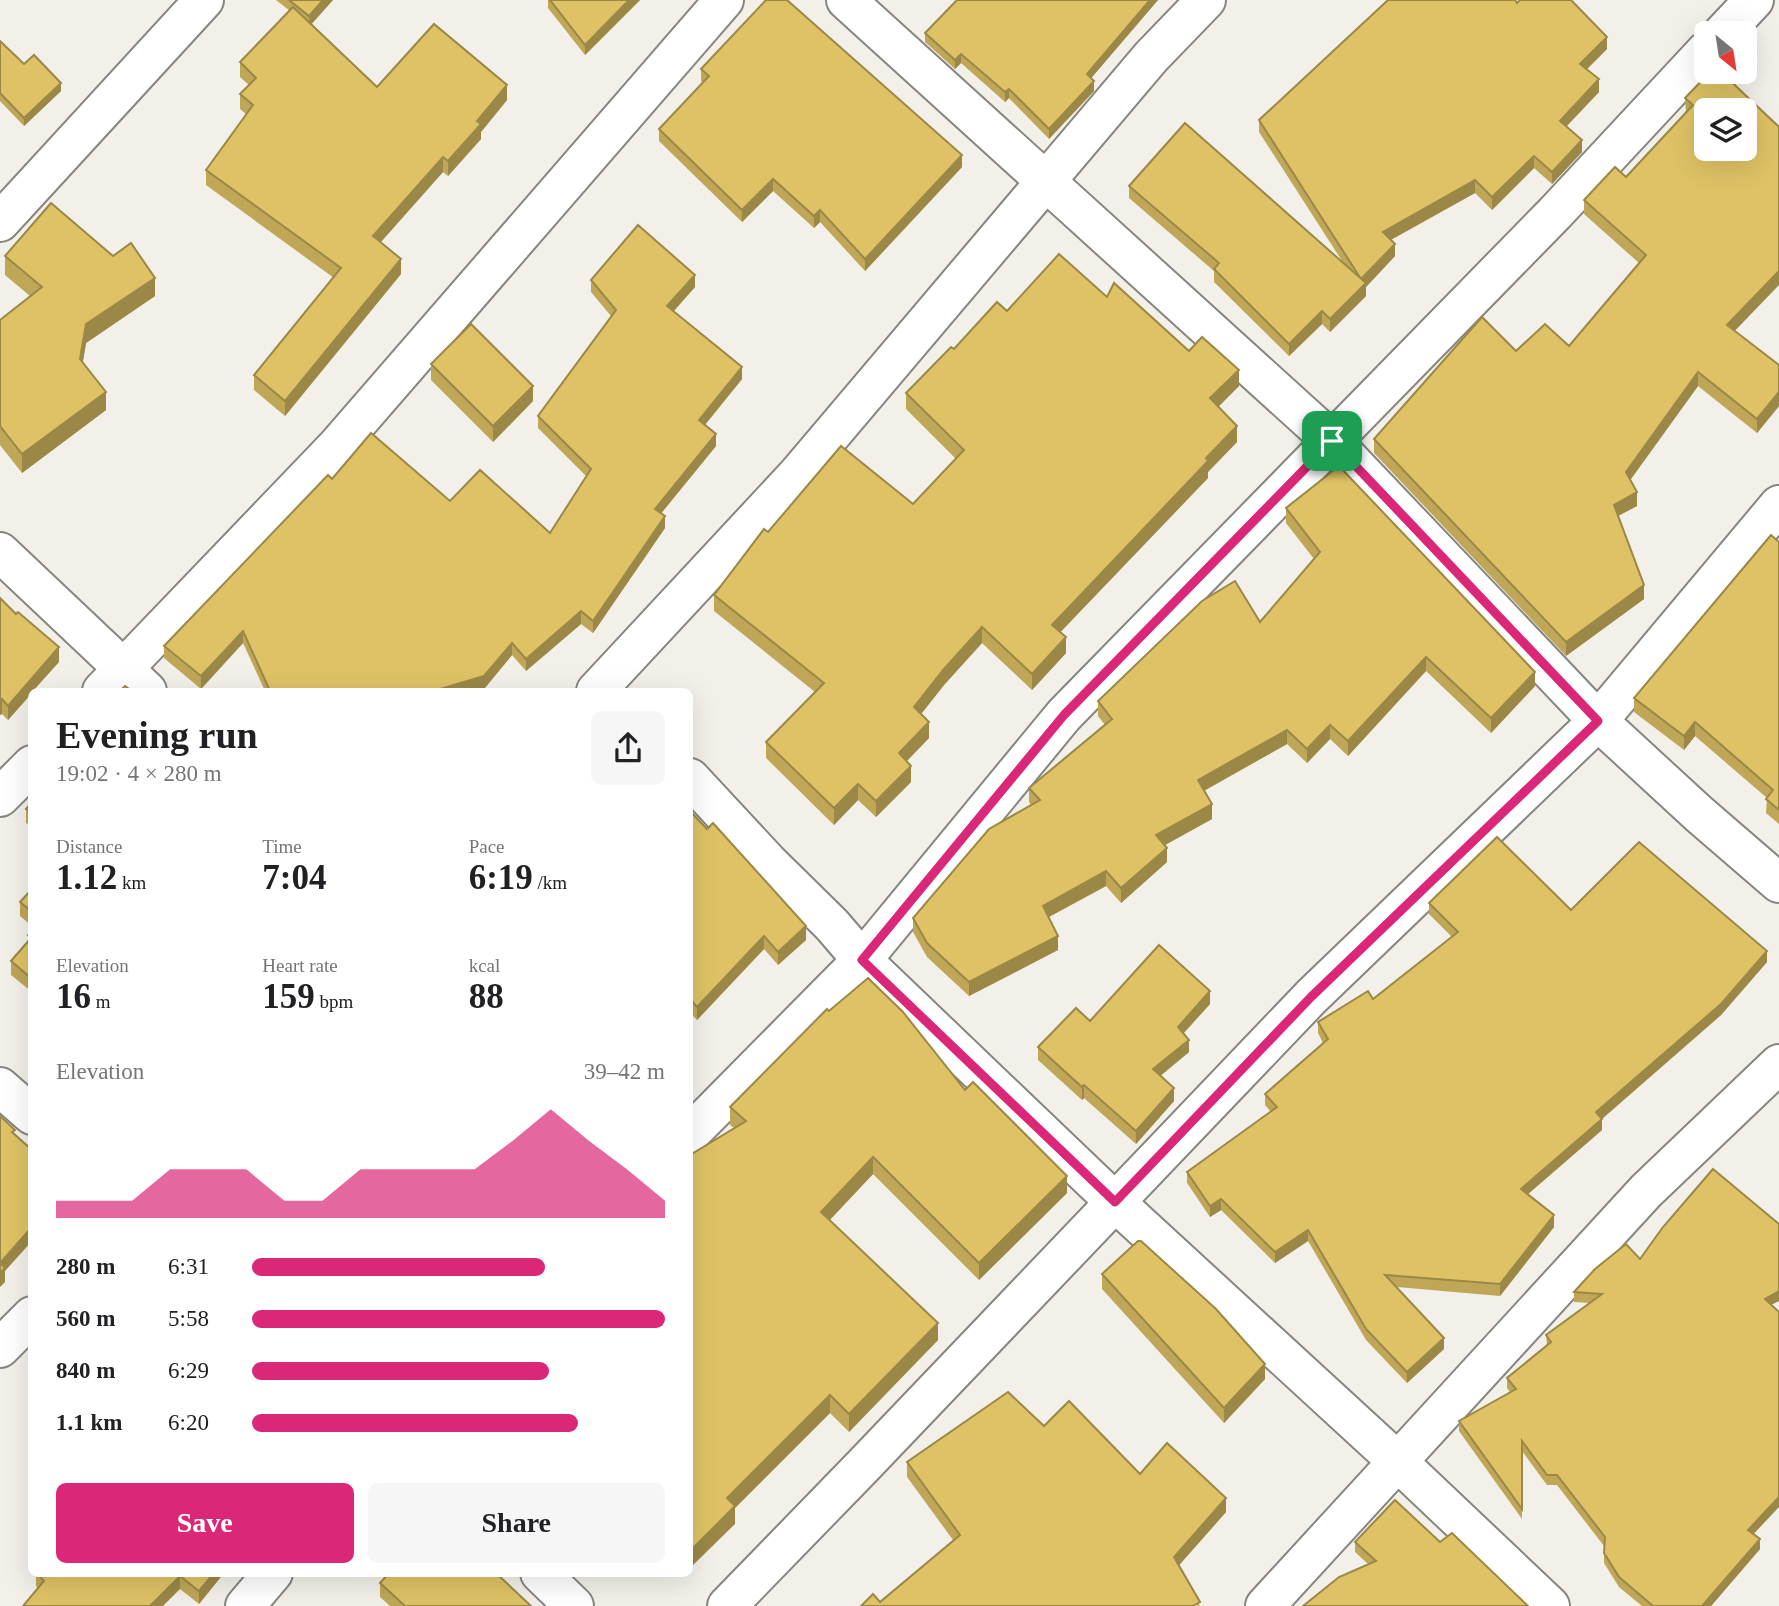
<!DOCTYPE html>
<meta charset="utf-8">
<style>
:root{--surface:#fff;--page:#f6f6f6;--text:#202124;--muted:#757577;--accent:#db2777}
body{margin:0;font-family:Georgia,serif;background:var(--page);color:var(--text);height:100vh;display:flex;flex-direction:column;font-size:26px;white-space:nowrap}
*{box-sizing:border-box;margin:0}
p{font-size:23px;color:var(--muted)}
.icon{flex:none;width:38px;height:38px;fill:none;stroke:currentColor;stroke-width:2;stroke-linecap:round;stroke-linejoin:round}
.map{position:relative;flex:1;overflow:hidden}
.side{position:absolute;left:28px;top:688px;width:665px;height:889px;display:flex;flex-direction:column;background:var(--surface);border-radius:10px;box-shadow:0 7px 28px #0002}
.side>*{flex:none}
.needle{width:46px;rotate:150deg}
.tools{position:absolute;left:1694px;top:21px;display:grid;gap:14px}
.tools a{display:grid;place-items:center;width:63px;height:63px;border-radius:10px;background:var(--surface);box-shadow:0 7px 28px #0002;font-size:35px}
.pin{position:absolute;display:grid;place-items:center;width:60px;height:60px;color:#fff;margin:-30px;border-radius:14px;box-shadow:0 4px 10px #0006}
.round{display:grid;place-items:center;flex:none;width:74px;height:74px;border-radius:10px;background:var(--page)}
.headline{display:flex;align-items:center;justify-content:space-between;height:119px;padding:0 28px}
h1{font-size:38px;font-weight:800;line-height:52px}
.metrics{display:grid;grid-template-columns:repeat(3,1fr);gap:10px;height:119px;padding:7px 28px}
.metrics div{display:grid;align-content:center}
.metrics b{font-size:35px;font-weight:800}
.metrics small{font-size:19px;font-weight:400}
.metrics p{font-size:19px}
.chart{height:196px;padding:14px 28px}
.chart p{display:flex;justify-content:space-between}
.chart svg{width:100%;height:126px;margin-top:7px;fill:var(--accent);opacity:.7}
.cta{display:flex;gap:14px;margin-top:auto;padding:14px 28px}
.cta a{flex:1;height:80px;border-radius:10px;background:var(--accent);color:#fff;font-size:28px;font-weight:800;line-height:80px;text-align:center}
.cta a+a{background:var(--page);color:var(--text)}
ul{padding:0 28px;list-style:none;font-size:23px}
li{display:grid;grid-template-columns:112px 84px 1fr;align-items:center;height:52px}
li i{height:18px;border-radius:9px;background:var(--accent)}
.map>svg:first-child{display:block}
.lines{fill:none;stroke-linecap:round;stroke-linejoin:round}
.minor-casing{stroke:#87857f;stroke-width:42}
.minor{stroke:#fff;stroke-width:38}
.wall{fill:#bfa757}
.shaded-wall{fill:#9b8847}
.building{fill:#dec265;stroke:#9b8847;stroke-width:2;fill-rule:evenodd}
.route-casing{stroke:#fff;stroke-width:14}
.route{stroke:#db2777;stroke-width:9}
</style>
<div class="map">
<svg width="1779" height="1606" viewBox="0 0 1779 1606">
<rect width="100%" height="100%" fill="#f2f0e9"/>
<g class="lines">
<defs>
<g id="minor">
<path d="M846,0L1332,441L1598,721L1699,814L1779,883"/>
<path d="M1723,33L1754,0"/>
<path d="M0,222L204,0"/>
<path d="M0,552L147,691"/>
<path d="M102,691L337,446L724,0"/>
<path d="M596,691L797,475L1151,57L1206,0"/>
<path d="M690,778L768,862L832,925L862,960L1115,1202L1397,1461L1550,1606"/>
<path d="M0,797L32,765"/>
<path d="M0,1087L32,1115"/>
<path d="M690,1134L862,960L1064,715L1556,212L1706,51"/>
<path d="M0,1348L32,1316"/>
<path d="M540,1573L574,1606"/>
<path d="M245,1606L273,1573"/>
<path d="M727,1606L863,1466L1311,997L1598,721L1779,505"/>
<path d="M1265,1606L1646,1191L1779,1064"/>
</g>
</defs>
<use href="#minor" class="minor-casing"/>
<use href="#minor" class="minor"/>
</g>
<g class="wall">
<path d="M276,0H333L311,24L377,87L507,100L481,132V139L448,176L443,172L380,242L401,274L285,416L254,390V375L334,278L206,185V170L246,114L240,109V94L249,85L240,77V62L290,11Z"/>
<path d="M548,0H640L585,55L548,8Z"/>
<path d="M957,0H1158L1091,78L1094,91L1049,139L1009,98L1005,102L961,63L955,69L925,42V33Z"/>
<path d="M1517,3L1607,49L1587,69L1599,92L1566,127L1582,152L1552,184L1534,168L1492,210L1475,193L1391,240L1395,256L1366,287V296L1330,332L1322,324L1289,356L1214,282V271L1129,198V186L1344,264L1259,132V120Z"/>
<path d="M0,41L24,64L61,91L24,126L0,101Z"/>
<path d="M701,69L962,167L865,271L820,222L814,228L773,191L742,222L659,141V129L703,82L701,81Z"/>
<path d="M1710,72L1734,331L1779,365V406L1757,433L1698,386L1630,480L1637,506L1618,516L1644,599L1566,656L1374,453V439L1516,351L1569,346L1639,263L1584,214V200L1626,177L1686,112L1685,98Z"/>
<path d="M5,256L155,296L86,343L83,362L106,410L22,473L0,445V320L30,296L5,275Z"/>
<path d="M591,280L695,287L673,311L742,379L705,425L716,446L661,513L665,528L593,633L581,624L526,671L512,655L484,689L475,691H265L243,643L201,689L164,658V646L332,479L450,501L550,533L587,477L538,428V416L611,316L591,292Z"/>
<path d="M1107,297L1189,351L1239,386L1218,407L1237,442L1208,472V478L1060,632L1066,653L1032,690L982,643L944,685L921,714L929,738L907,761L911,782L876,817L858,800L834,825L766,758V742L815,692L714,611V595L768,532L913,504L956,459L906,409V393L954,349L1007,311Z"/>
<path d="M431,364L533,401L493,442L431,380Z"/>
<path d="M1286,508L1535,686L1491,733L1426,671L1348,756L1330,739L1307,763L1287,744L1204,791L1212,819L1165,845L1167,862L1121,903L1106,886L1049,917L1058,950L969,996L927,957L913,932V918L1031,805L1029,802V788L1105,725L1098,716V701L1260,622L1314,559L1286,523Z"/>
<path d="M1779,542V824L1766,813L1767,798L1695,736L1684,750L1634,712V698Z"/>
<path d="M0,598L59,662L32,691V693L8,720L2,714L0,715Z"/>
<path d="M32,802V827L26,823V809Z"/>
<path d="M690,811L806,940L778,965L764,949L697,1020L690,1013Z"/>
<path d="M32,889V926L20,916V902Z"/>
<path d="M1429,903L1571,910L1767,962L1721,1015L1602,1119V1130L1528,1194L1554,1227L1500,1296L1397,1287L1444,1349L1407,1383L1366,1340L1308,1241L1275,1263L1221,1210L1210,1217L1187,1183V1172L1271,1112L1265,1105V1094L1323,1043L1318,1033V1022L1373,999L1452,937L1429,914Z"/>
<path d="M32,932V992L11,975V961L28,941V935Z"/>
<path d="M1210,1004L1184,1033L1189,1052L1160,1076L1174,1101L1136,1144L1084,1098L1082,1100L1038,1060V1047L1090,1021Z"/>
<path d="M829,1011L965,1090L1067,1193L979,1280L873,1174L830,1220L938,1340L849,1432L830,1413L735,1508V1524L734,1128L730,1125V1107Z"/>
<path d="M1640,1259L1772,1305L1753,1534L1760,1549L1711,1606H1642L1619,1587L1604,1563V1546L1557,1485H1547L1522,1451V1519L1459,1431V1421L1510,1392L1507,1388V1378L1547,1345L1546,1335L1590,1303L1574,1302V1292Z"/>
<path d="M1102,1274L1265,1379L1224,1423L1102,1289Z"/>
<path d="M1044,1426L1140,1474L1226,1512L1179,1565L1200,1606L953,1540L907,1477V1462Z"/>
<path d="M1355,1542H1440L1368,1564L1355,1552Z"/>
<path d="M36,1573H224L199,1604L180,1589L38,1588L36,1586Z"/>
<path d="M380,1583L531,1606H390L380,1597Z"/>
</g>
<g class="shaded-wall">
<path d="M323,0H333L309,27V16Z"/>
<path d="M629,0H640L585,55V45Z"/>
<path d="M1150,0H1158L1087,83V74Z"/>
<path d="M1607,37V49L1580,76V64Z"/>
<path d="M961,54V63L955,69V60Z"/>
<path d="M1599,79V92L1560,133V121Z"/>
<path d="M1094,81V91L1049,139V129Z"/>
<path d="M61,83V91L24,126V118Z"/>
<path d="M507,85V100L481,132V139L448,176V161L477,121Z"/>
<path d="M1009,89V98L1005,102V92Z"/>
<path d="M1582,140V152L1552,184V172Z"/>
<path d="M962,155V167L865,271V259Z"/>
<path d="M1534,156V168L1492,210V197Z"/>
<path d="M443,157V172L373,251V236Z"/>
<path d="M773,179V191L742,222V210Z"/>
<path d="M1475,180V193L1383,244V232Z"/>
<path d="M820,210V222L814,228V216Z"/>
<path d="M1395,244V256L1366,287V296L1330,332V319L1361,279Z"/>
<path d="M401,259V274L285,416V401Z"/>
<path d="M1779,271V285L1727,339V325Z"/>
<path d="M695,275V287L667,319V306Z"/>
<path d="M155,278V296L86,343L80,378V359L86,324Z"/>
<path d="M1322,311V324L1289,356V344Z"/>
<path d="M742,367V379L699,432V420Z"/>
<path d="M1239,370V386L1210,415V398Z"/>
<path d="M1698,372V386L1626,486V472Z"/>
<path d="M533,386V401L493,442V426Z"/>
<path d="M106,392V410L22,473V454Z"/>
<path d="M1779,392V406L1757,433V419Z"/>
<path d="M1237,426V442L1208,472V478L1052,641V625Z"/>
<path d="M716,434V446L655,521V509Z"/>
<path d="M1637,492V506L1614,518V505Z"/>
<path d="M665,516V528L593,633V621Z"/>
<path d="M1644,585V599L1566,656V642Z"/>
<path d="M581,611V624L526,671V659Z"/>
<path d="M982,627V643L944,685L914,723V707L944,669Z"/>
<path d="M243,631V643L201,689V676Z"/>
<path d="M1066,637V653L1032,690V674Z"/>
<path d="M512,643V655L484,689L475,691H437V690Z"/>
<path d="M59,647V662L33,691H32V693L8,720V706Z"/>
<path d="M1426,657V671L1348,756V741Z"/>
<path d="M1535,672V686L1491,733V718Z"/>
<path d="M2,699V714L0,715V701Z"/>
<path d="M929,722V738L899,769V753Z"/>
<path d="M1695,722V736L1684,750V736Z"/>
<path d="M1330,725V739L1307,763V749Z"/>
<path d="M1287,730V744L1198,794V780Z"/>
<path d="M911,766V782L876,817V801Z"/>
<path d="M858,784V800L834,825V808Z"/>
<path d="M1212,804V819L1156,850V835Z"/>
<path d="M1167,848V862L1121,903V888Z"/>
<path d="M1106,871V886L1043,920V906Z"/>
<path d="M806,926V940L778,965V952Z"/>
<path d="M764,936V949L697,1020V1007Z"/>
<path d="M1058,936V950L969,996V982Z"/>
<path d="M1767,951V962L1721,1015L1596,1124V1112Z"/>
<path d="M1210,991V1004L1178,1039V1027Z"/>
<path d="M1189,1040V1052L1153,1082V1069Z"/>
<path d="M1084,1085V1098L1082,1100V1087Z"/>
<path d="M1174,1088V1101L1136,1144V1131Z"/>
<path d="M1602,1119V1130L1521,1200V1189Z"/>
<path d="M873,1157V1174L821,1229V1212Z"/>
<path d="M1067,1176V1193L979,1280V1263Z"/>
<path d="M1221,1199V1210L1210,1217V1206Z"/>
<path d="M1554,1215V1227L1500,1296V1284Z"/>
<path d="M32,1227V1241L5,1271V1282L0,1287V1263Z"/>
<path d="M1308,1230V1241L1275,1263V1252Z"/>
<path d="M1779,1291V1301L1765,1308V1299Z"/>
<path d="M938,1323V1340L849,1432V1414Z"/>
<path d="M1444,1338V1349L1407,1383V1372Z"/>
<path d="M1265,1364V1379L1224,1423V1408Z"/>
<path d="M830,1395V1413L735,1508V1524L690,1568V1551L727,1498Z"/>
<path d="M1779,1497V1507L1748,1540V1530Z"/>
<path d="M1226,1498V1512L1174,1571V1557Z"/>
<path d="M1760,1539V1549L1711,1606H1702Z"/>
<path d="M214,1573H224L199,1604V1591Z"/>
<path d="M180,1576V1589L163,1606H150Z"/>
</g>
<g class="building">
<path d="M289,0H323L309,16Z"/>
<path d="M550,0H629L585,45Z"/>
<path d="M766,0H787L962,155L865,259L820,210L814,216L773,179L742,210L659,129L709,76L701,69Z"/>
<path d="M957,0H1150L1087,74L1094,81L1049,129L1009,89L1005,92L961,54L955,60L925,33Z"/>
<path d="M1388,0H1515L1517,3L1520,0H1571L1607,37L1580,64L1599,79L1560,121L1582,140L1552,172L1534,156L1492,197L1475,180L1383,232L1395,244L1361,279L1259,120Z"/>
<path d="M293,7L377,87L434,24L507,85L477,121L481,124L448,161L443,157L373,236L401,259L285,401L254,375L341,268L206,170L253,105L240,94L256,78L240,62Z"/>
<path d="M0,41L24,64L34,55L61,83L24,118L0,93Z"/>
<path d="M1710,72H1721L1779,127V271L1727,325L1779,365V392L1757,419L1698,372L1626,472L1637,492L1614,505L1644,585L1566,642L1374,439L1482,317L1516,351L1545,324L1569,346L1646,255L1584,200L1615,167L1626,177L1693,105L1685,98ZM1706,110H1745V149H1706Z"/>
<path d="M1185,123L1366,283L1330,319L1322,311L1289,344L1214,269L1219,263L1129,186Z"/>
<path d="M51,203L113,256L131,243L155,278L86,324L80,359L106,392L22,454L0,426V320L42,287L5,256Z"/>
<path d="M638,225L695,275L667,306L742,367L699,420L716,434L655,509L665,516L593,621L581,611L526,659L512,643L484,676L437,690L438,691H270L243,631L201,676L164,646L328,475L332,479L371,433L450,501L480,470L550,533L591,469L538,416L616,310L591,280Z"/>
<path d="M1059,254L1107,297L1114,283L1189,351L1202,337L1239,370L1210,398L1237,426L1206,458L1208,461L1052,625L1066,637L1032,674L982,627L944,669L914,707L929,722L899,753L911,766L876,801L858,784L834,808L766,742L824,683L714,595L764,529L768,532L841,446L913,504L964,450L906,393L951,347L954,349L997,302L1007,311Z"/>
<path d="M471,324L533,386L493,426L431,364Z"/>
<path d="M1339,466L1535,672L1491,718L1426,657L1348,741L1330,725L1307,749L1287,730L1198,780L1212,804L1156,835L1167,848L1121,888L1106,871L1043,906L1058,936L969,982L927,943L913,918L989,829L1040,800L1029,788L1112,719L1098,701L1202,601L1235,581L1260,622L1320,552L1286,508Z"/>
<path d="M1771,535L1779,542V810L1766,799L1773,790L1695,722L1684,736L1634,698Z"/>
<path d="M0,598L16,614L18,612L59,647L8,706L2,699L0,701Z"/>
<path d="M125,686L132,691H120Z"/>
<path d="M32,802V813L26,809Z"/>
<path d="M690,811L707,829L713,823L806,926L778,952L764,936L697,1007L690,999Z"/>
<path d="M1497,837L1571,910L1639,842L1767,951L1721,1004L1596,1112L1602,1119L1521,1189L1554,1215L1500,1284L1385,1275L1444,1338L1407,1372L1366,1329L1308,1230L1275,1252L1221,1199L1210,1206L1187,1172L1277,1107L1265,1094L1328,1039L1318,1022L1368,991L1373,999L1458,932L1429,903Z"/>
<path d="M32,889V912L20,902Z"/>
<path d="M32,932V979L11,961L31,938L28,935Z"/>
<path d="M1159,945L1210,991L1178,1027L1189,1040L1153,1069L1174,1088L1136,1131L1084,1085L1082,1087L1038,1047L1076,1008L1090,1021Z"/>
<path d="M868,978L903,1012L965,1090L973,1082L1067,1176L979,1263L873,1157L821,1212L938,1323L849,1414L830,1395L727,1498L735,1506L690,1551V1155L746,1121L730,1107L827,1009L829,1011Z"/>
<path d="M0,1116L15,1130L12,1132L32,1150V1227L0,1263L5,1268L0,1273Z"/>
<path d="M1713,1169L1779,1224V1291L1765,1299L1779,1312V1497L1748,1530L1760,1539L1702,1606H1653L1619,1577L1604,1553L1605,1537L1557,1475H1547L1522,1441V1509L1459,1421L1516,1389L1507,1378L1551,1342L1546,1335L1602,1294L1574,1292L1595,1269L1626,1244L1640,1259L1663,1227Z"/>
<path d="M1138,1241H1141L1216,1309L1265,1364L1224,1408L1102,1274Z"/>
<path d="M1008,1392L1044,1426L1069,1401L1140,1474L1167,1443L1226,1498L1174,1557L1200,1602L1193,1606H861L873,1594L880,1602L960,1535L907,1462Z"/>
<path d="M1395,1500L1440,1542L1452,1533L1528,1606H1303L1339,1577L1376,1561L1355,1542Z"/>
<path d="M37,1573H214L199,1591L180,1576L150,1606H23L44,1581Z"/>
<path d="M389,1573H496L531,1606H405L380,1583Z"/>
</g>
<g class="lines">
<defs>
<path id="route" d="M1332,441L1598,721L1311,997L1115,1202L862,960L1064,715Z"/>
</defs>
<use href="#route" class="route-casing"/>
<use href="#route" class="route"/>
</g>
</svg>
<div class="tools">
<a><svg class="needle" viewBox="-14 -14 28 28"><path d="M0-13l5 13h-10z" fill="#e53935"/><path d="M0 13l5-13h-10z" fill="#757577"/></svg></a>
<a><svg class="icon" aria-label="layers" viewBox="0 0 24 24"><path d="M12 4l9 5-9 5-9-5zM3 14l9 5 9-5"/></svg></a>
</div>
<div class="pin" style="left:1332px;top:441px;background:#1e9e55"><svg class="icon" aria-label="arrive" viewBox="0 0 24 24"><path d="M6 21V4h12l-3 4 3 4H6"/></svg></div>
<section class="side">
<div class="headline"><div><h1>Evening run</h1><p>19:02 · 4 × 280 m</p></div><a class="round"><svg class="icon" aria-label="share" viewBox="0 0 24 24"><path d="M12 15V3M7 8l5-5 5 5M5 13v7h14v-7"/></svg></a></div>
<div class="metrics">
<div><p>Distance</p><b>1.12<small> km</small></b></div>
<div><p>Time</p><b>7:04</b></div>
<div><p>Pace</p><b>6:19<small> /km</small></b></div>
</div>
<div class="metrics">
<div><p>Elevation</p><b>16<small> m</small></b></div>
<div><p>Heart rate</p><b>159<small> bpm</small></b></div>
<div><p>kcal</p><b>88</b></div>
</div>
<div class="chart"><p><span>Elevation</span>39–42 m</p>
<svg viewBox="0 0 160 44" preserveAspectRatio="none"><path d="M0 44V38L10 38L20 38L30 27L40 27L50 27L60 38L70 38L80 27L90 27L100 27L110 27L120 17L130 6L140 17L150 27L160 38V44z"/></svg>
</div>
<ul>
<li><b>280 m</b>6:31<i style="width:71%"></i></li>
<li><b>560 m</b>5:58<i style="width:100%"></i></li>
<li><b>840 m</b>6:29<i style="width:72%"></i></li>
<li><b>1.1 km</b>6:20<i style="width:79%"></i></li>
</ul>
<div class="cta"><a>Save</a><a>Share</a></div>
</section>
</div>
